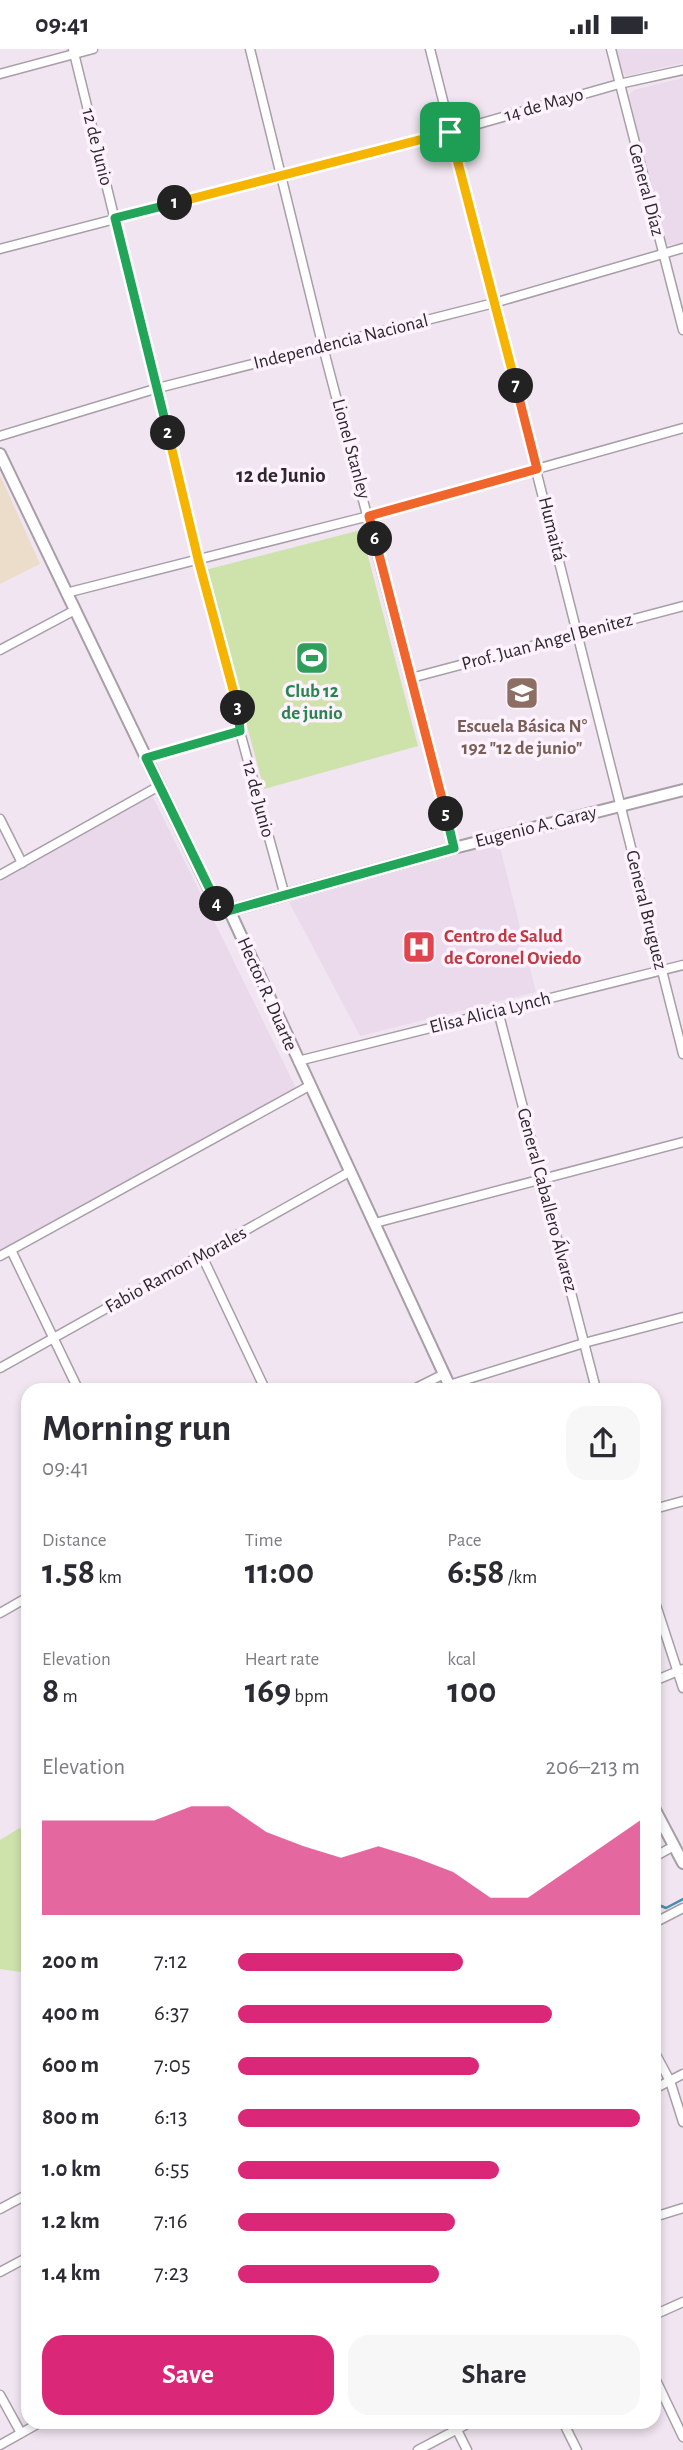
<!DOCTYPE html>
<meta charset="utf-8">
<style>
:root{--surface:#fff;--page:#f7f7f7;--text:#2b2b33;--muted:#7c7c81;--accent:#db2777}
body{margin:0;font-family:"Alegreya Sans",sans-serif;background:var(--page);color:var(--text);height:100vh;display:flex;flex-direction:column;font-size:26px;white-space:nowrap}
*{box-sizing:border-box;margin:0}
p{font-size:23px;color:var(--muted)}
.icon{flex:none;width:38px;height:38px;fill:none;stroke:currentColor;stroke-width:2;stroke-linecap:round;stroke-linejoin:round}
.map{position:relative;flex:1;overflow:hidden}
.drawer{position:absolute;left:21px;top:1334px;width:640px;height:1046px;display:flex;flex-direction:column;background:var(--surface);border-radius:21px;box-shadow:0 4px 10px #0003}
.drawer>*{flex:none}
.pin{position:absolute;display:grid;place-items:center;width:60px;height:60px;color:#fff;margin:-30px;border-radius:14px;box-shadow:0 4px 10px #0006}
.km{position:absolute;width:35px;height:35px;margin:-18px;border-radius:50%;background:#222;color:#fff;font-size:19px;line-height:35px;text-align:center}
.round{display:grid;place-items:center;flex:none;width:74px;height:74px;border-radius:21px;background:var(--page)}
.summary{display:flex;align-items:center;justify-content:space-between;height:119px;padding:0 21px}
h1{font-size:38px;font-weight:700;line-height:52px}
.metrics{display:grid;grid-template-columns:repeat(3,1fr);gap:10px;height:119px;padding:7px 21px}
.metrics div{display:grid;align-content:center}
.metrics b{font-size:35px;font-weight:700}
.metrics small{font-size:19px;font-weight:400}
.metrics p{font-size:19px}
.chart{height:196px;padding:14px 21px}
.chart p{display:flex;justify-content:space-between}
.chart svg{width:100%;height:126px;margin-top:7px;fill:var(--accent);opacity:.7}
.primary-button{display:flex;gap:14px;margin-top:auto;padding:14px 21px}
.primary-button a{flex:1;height:80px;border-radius:21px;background:var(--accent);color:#fff;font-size:28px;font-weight:700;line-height:80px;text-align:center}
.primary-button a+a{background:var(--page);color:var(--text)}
ul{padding:0 21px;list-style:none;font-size:23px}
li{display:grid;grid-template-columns:112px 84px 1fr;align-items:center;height:52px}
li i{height:18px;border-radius:9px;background:var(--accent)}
.status{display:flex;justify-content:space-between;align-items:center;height:49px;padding:0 35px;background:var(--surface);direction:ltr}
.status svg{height:19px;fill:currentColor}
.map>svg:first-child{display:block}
.built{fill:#ebdaeb}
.industrial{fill:#ead9ea}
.education{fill:#ebddca}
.green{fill:#cee2ab}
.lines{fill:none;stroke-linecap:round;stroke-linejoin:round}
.stream{stroke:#448ead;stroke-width:2.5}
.minor-casing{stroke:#a89ea8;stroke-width:11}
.tertiary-casing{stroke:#a89ea8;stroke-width:14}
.minor{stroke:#fff;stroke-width:8}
.tertiary{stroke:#fff;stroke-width:10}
.split-1-casing{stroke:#fff;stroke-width:14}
.split-2-casing{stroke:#fff;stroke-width:14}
.split-3-casing{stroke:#fff;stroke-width:14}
.split-4-casing{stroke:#fff;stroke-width:14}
.split-5-casing{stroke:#fff;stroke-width:14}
.split-6-casing{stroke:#fff;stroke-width:14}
.split-7-casing{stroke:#fff;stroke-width:14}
.split-8-casing{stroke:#fff;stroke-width:14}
.split-1{stroke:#f5b400;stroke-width:9}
.split-2{stroke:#22a559;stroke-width:9}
.split-3{stroke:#f5b400;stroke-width:9}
.split-4{stroke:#22a559;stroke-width:9}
.split-5{stroke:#22a559;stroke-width:9}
.split-6{stroke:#f0652b;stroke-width:9}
.split-7{stroke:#f0652b;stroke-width:9}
.split-8{stroke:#f5b400;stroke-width:9}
.labels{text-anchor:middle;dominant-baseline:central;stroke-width:7;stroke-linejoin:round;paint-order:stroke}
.street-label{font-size:19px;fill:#2c282c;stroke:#fdf2fd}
.leisure-label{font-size:19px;font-weight:bold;fill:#27864d;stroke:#fdf2fd}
.education-label{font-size:19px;font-weight:bold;fill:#785e54;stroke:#fdf2fd}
.health-label{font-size:19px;font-weight:bold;fill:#be3a42;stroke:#fdf2fd;text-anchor:start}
.neighbourhood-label{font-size:21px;font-weight:bold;fill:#2c282c;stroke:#fdf2fd}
</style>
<div class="status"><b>09:41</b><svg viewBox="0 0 49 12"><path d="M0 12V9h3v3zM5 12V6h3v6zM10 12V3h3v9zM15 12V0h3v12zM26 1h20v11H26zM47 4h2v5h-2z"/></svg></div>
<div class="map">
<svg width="683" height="2401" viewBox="0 0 683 2401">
<rect width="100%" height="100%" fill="#f0e5f0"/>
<g class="built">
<path d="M616,0H683V14L626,27L621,21Z"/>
<path d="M683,29V194L668,196L663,191L629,46L634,41Z"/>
<path d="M499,794L536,943L360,987L289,853Z"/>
</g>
<path class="industrial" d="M152,746L296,1039L0,1202V827Z"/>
<path class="education" d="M0,426L40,515L0,535Z"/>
<g class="green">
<path d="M361,481L418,697L264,740L205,521Z"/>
<path d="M28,1774V1924L0,1920V1791Z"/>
</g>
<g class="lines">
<path class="stream" d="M654,1854L666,1859L683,1850"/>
<defs>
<g id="minor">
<path d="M73,0L198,510L237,650L240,683L285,847"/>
<path d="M250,0L323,298L454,799"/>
<path d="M430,0L683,1005"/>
<path d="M611,0L683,281"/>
<path d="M0,25L93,0"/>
<path d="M0,200L450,83L619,35L683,21"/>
<path d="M0,387L158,339L494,254L683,199"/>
<path d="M66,544L369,467L683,379"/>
<path d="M0,601L75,561"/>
<path d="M411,629L683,557"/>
<path d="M146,709L240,683"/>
<path d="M0,770L22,814"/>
<path d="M0,826L159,737"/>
<path d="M498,962L596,1340"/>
<path d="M298,1012L683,916"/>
<path d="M375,1174L683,1093"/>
<path d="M11,1201L78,1340"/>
<path d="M0,1207L311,1036"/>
<path d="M202,1207L265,1340"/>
<path d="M0,1319L351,1122"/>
<path d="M449,1336L584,1294L683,1268"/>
<path d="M414,1340L444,1325"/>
<path d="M654,1460L683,1452"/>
<path d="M654,1550L683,1639"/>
<path d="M0,1564L28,1548"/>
<path d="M654,1632L683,1620"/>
<path d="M654,1808L674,1797"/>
<path d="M654,1874L683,1859"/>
<path d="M654,2002L670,2032L683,2073"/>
<path d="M654,2040L683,2025"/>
<path d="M0,2160L28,2145"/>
<path d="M654,2168L683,2159"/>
<path d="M0,2223L28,2208"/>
<path d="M654,2266L683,2253"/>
<path d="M654,2327L683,2388"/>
<path d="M0,2346L21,2384"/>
<path d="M453,2373L467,2401"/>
<path d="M563,2373L577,2401"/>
<path d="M0,2396L41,2373"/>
<path d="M418,2401L471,2373"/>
</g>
<g id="tertiary">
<path d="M0,405L216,854L231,865L451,1340"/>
<path d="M228,862L454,799L683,741"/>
<path d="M654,1759L683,1814"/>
</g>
</defs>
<use href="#minor" class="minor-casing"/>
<use href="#tertiary" class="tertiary-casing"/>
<use href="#minor" class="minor"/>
<use href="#tertiary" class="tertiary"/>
</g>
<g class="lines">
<defs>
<path id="split-1" d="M175,154L450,83"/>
<path id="split-2" d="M168,384L115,169L175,154"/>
<path id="split-3" d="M168,384L198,510L238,659"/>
<path id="split-4" d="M217,855L146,709L240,682L238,659"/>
<path id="split-5" d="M217,855L228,862L454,799L446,765"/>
<path id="split-6" d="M375,490L446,765"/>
<path id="split-7" d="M375,490L369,467L537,420L516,337"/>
<path id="split-8" d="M450,83L516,337"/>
</defs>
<use href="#split-1" class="split-1-casing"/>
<use href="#split-2" class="split-2-casing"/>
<use href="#split-3" class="split-3-casing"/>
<use href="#split-4" class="split-4-casing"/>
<use href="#split-5" class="split-5-casing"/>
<use href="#split-6" class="split-6-casing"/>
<use href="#split-7" class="split-7-casing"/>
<use href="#split-8" class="split-8-casing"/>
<use href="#split-1" class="split-1"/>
<use href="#split-2" class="split-2"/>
<use href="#split-3" class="split-3"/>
<use href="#split-4" class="split-4"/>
<use href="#split-5" class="split-5"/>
<use href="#split-6" class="split-6"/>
<use href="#split-7" class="split-7"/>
<use href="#split-8" class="split-8"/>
</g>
<defs>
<symbol id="stadium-square" viewBox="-11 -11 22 22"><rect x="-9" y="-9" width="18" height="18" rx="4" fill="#2e9e5b" stroke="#fdf2fd"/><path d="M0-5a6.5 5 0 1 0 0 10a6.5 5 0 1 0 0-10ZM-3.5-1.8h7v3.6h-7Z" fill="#fff"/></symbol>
<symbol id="school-square" viewBox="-11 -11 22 22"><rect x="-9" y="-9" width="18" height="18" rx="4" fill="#8d6e63" stroke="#fdf2fd"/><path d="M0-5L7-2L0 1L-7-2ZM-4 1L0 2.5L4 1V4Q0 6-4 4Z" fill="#fff"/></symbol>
<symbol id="hospital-square" viewBox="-11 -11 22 22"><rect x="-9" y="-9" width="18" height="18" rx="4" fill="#e0444e" stroke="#fdf2fd"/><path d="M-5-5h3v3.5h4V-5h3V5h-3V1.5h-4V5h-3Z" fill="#fff"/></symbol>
</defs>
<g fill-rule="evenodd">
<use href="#stadium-square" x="293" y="590" width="38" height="38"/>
<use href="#school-square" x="503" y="625" width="38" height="38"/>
<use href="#hospital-square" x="400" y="879" width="38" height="38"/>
</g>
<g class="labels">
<g class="street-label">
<text transform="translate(544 56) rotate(-16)">14 de Mayo</text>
<text transform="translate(97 98) rotate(76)">12 de Junio</text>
<text transform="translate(646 141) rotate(75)">General Díaz</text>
<text transform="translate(341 293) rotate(-14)">Independencia Nacional</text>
<text transform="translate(351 400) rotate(75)">Lionel Stanley</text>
<text transform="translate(552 480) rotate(76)">Humaitá</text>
<text transform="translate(547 593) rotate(-15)">Prof. Juan Angel Benitez</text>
<text transform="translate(258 750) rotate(75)">12 de Junio</text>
<text transform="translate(536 778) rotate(-14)">Eugenio A. Garay</text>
<text transform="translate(646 861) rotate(76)">General Bruguez</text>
<text transform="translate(267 945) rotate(66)">Hector R. Duarte</text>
<text transform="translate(490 964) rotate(-14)">Elisa Alicia Lynch</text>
<text transform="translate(547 1151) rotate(75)">General Caballero Álvarez</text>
<text transform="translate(176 1221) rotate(-29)">Fabio Ramon Morales</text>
</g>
<g class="leisure-label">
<text x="312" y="642">Club 12<tspan x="312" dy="22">de junio</tspan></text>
</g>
<g class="education-label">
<text x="522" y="677">Escuela Básica N°<tspan x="522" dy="22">192 "12 de junio"</tspan></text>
</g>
<g class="health-label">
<text x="444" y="887">Centro de Salud<tspan x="444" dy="22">de Coronel Oviedo</tspan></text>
</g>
<g class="neighbourhood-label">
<text x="281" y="426">12 de Junio</text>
</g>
</g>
</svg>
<div class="pin" style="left:450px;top:83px;background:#1e9e55"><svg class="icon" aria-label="arrive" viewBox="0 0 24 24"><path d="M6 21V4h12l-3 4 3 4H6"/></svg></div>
<b class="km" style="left:175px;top:154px">1</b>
<b class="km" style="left:168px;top:384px">2</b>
<b class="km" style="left:238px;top:659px">3</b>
<b class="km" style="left:217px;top:855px">4</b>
<b class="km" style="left:446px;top:765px">5</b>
<b class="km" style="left:375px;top:490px">6</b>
<b class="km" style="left:516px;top:337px">7</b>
<section class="drawer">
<div class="summary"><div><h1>Morning run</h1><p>09:41</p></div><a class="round"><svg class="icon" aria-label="share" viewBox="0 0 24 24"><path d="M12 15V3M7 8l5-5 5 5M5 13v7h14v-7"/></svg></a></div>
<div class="metrics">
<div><p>Distance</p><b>1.58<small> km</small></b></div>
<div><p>Time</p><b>11:00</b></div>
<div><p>Pace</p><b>6:58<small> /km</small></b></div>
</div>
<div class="metrics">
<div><p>Elevation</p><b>8<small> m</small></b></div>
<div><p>Heart rate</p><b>169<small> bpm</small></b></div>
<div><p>kcal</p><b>100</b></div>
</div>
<div class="chart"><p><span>Elevation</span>206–213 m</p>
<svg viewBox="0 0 160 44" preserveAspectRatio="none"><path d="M0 44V11L10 11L20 11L30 11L40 6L50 6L60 15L70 20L80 24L90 20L100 24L110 29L120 38L130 38L140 29L150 20L160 11V44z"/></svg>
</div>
<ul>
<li><b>200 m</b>7:12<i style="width:56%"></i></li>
<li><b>400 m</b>6:37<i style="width:78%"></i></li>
<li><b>600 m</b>7:05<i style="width:60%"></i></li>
<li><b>800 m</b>6:13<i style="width:100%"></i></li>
<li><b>1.0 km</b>6:55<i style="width:65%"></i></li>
<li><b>1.2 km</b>7:16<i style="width:54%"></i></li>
<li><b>1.4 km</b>7:23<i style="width:50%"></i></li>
</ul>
<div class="primary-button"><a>Save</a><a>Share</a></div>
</section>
</div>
